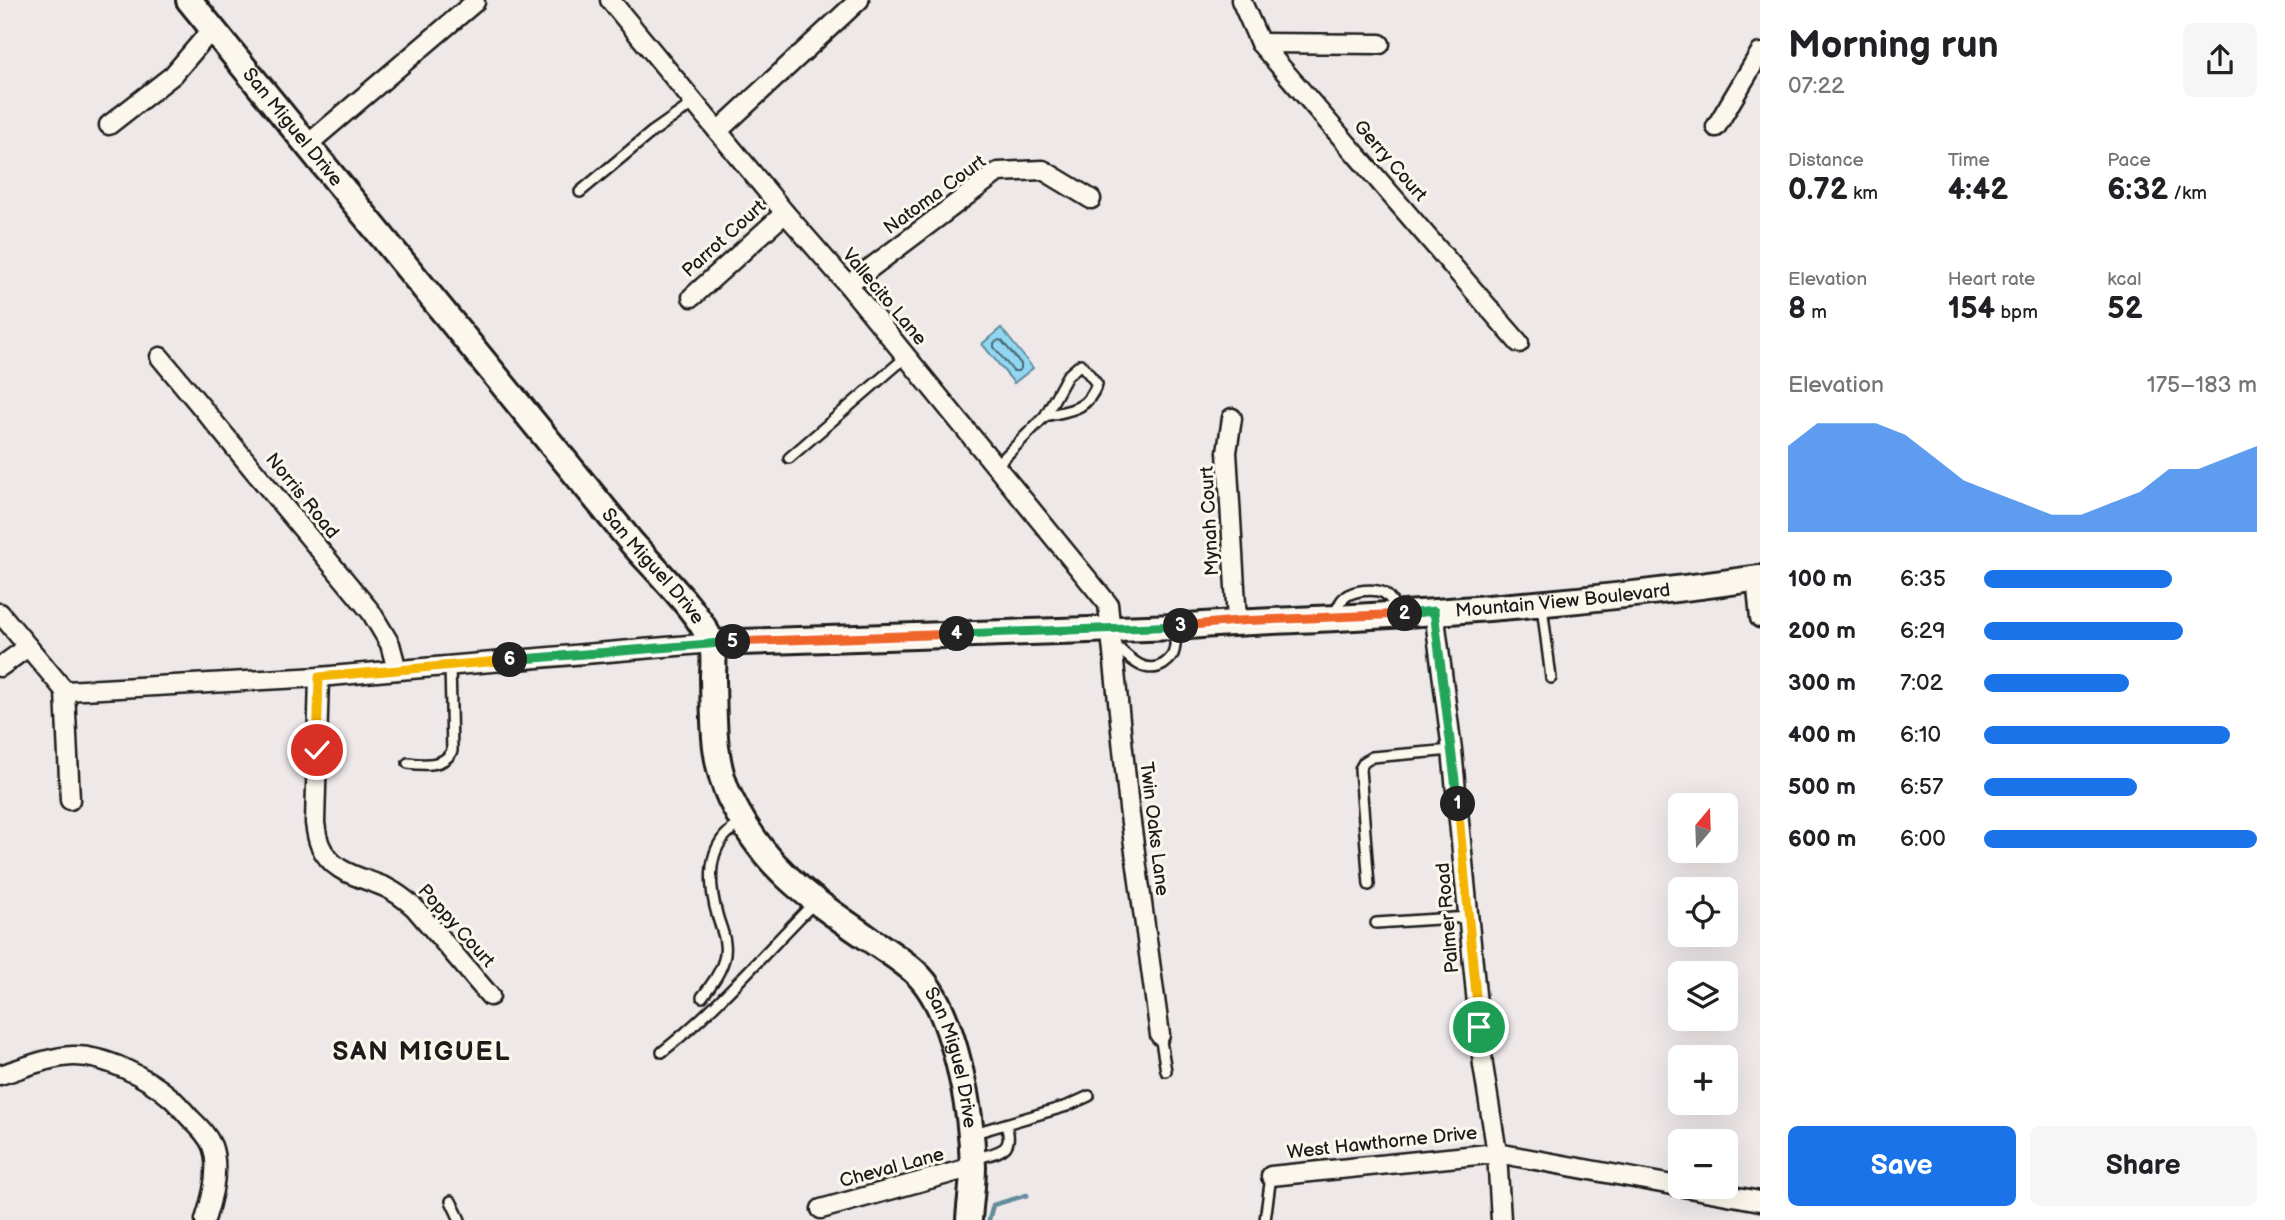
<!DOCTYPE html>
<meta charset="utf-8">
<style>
:root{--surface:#fff;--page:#f6f6f6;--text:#202124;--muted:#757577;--accent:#1a73e8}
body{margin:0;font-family:"Balsamiq Sans",sans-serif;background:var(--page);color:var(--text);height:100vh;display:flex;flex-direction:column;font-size:26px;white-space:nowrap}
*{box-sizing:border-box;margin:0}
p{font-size:23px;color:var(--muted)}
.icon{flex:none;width:38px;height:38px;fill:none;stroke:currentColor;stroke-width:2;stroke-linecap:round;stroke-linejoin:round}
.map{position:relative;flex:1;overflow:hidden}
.panel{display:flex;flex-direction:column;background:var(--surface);width:525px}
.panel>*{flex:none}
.needle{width:46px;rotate:19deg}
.tools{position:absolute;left:1668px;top:793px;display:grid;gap:14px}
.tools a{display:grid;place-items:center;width:70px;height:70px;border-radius:10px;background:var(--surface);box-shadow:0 7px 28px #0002;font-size:35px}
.pin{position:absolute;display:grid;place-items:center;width:60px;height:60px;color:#fff;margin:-30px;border:4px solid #fff;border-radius:50%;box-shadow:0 2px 7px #0007}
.km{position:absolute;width:35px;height:35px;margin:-18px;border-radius:50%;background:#222;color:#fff;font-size:19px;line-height:35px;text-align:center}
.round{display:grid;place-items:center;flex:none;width:74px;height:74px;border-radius:10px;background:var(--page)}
.overview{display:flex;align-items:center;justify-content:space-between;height:119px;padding:0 28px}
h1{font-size:38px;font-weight:700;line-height:52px}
.stats{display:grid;grid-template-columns:repeat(3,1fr);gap:10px;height:119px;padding:7px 28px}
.stats div{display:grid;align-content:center}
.stats b{font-size:30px;font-weight:700}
.stats small{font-size:19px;font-weight:400}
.stats p{font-size:19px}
.chart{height:196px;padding:14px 28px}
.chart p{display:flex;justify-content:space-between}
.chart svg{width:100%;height:126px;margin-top:7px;fill:var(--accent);opacity:.7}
.button{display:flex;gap:14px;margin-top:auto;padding:14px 28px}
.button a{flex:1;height:80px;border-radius:10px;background:var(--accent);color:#fff;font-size:28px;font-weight:700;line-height:80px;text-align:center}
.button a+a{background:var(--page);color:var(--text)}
ul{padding:0 28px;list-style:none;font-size:23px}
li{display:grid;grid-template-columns:112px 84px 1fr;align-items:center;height:52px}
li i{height:18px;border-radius:9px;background:var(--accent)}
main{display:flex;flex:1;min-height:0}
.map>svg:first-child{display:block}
.water{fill:#91d7f2;stroke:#628c9c;stroke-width:2}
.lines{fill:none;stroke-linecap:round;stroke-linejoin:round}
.shore{stroke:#4b6772;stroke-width:2}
.stream{stroke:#628c9c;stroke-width:4.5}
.lane-casing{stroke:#1c1c1c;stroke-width:14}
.street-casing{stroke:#1c1c1c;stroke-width:23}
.secondary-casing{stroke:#1c1c1c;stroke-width:30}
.lane{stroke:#fbf7ec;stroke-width:9}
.street{stroke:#fbf7ec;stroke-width:18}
.secondary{stroke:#fbf7ec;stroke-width:24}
.split-1-casing{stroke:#fff;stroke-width:14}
.split-2-casing{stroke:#fff;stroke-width:14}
.split-3-casing{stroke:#fff;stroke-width:14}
.split-4-casing{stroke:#fff;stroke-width:14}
.split-5-casing{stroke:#fff;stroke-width:14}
.split-6-casing{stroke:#fff;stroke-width:14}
.split-7-casing{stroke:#fff;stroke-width:14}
.split-1{stroke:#f5b400;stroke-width:9}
.split-2{stroke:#22a559;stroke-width:9}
.split-3{stroke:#f0652b;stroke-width:9}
.split-4{stroke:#22a559;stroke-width:9}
.split-5{stroke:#f0652b;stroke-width:9}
.split-6{stroke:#22a559;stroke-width:9}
.split-7{stroke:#f5b400;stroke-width:9}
.labels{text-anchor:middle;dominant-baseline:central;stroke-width:6;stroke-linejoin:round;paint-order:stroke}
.street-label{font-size:19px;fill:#1c1c1c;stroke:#fbf7ec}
.district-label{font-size:26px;font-weight:bold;letter-spacing:2px;fill:#1c1c1c;stroke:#fbf7ec}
</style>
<main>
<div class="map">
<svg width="1760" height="1220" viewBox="0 0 1760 1220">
<rect width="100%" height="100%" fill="#eee8e9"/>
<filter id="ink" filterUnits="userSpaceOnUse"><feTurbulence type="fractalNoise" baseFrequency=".0143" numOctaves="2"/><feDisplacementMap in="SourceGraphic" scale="14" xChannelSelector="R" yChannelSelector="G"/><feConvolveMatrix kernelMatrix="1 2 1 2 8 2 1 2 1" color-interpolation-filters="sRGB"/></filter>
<g filter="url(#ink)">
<path class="water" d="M1001,328L1033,368L1014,383L982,344Z"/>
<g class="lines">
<path class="shore" d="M999,340L1002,341L1021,364V368L1018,371H1013L994,347V343Z"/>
<path class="stream" d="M989,1220L993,1205L1027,1195"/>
<defs>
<g id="lane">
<path d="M580,192L652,132L695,102"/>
<path d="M789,458L906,357"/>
<path d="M996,466L1045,416L1067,376L1081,364L1097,384C1087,411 1070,410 1045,416"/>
<path d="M1542,606L1551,678"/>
<path d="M1334,617C1337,610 1339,601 1345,597C1354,590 1374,588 1384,593C1390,597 1395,606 1398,612"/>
<path d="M1115,645C1128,657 1145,676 1164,664C1168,661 1173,657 1174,651C1176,644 1175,636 1176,628"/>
<path d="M408,763C423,765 444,767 452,751L450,665"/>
<path d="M1369,885L1360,769L1364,762L1372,757L1452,750"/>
<path d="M1376,923L1469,917"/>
<path d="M702,997C711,985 722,971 725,955C727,941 722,931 718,918C710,891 705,853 729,832C732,828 738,826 743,823"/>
<path d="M1160,1035L1166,1071"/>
<path d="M662,1052C718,1008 764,953 814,903"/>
<path d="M971,1134L1067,1106L1089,1096"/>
<path d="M975,1159C998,1151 1015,1153 1006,1125"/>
<path d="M451,1201L460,1220"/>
<path d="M1265,1220L1271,1176"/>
</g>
<g id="street">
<path d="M610,0L785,213L848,285L1108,604L1129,808L1160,1035"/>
<path d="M1241,0L1260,43L1519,343"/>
<path d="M1260,43L1380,44"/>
<path d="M109,125L173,75L213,28"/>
<path d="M1716,127L1760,53"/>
<path d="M718,131L859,0"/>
<path d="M307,145L475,2"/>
<path d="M848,285L998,172L1043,170L1091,199"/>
<path d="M692,297L785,213"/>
<path d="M160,357L371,612L390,644L397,670"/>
<path d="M1232,418L1227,452L1237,621"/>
<path d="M1756,578L1760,618"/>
<path d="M1434,611L1452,750L1483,1065L1497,1153L1501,1220"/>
<path d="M0,613L65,691"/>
<path d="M0,667L28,647"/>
<path d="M319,677L315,823C316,830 317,838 320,845C333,875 361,876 387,888C397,893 406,900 414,907L490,996"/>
<path d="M65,691L319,677L712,643"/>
<path d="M65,691L70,800"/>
<path d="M0,1075C23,1068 48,1057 73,1056C104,1055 147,1077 170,1097C177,1103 183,1110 189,1117C198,1126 207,1134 212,1146C220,1168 212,1199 205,1220"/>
<path d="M1271,1176L1497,1153L1760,1201"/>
<path d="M821,1209L973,1167"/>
</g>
<g id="secondary">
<path id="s1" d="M189,0L632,543C653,567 701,614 711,642C715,652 713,667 713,678C714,719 712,760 730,798C763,866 804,894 865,936C882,948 901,959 916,973C955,1009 972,1115 973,1167C973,1185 970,1203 969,1220"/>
<path id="s2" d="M712,643L1176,627C1229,622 1282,621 1336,618C1477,611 1619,598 1760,578"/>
</g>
</defs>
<use href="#lane" class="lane-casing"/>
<use href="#street" class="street-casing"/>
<use href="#secondary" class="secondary-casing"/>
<use href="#lane" class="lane"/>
<use href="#street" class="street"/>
<use href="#secondary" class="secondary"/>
</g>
</g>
<g class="lines" filter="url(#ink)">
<defs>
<path id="split-1" d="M1458,804L1479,1027"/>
<path id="split-2" d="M1405,614L1434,611L1458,804"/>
<path id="split-3" d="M1181,626L1237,621L1405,614"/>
<path id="split-4" d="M957,634L1181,626"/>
<path id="split-5" d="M733,642L957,634"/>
<path id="split-6" d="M510,660L733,642"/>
<path id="split-7" d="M317,750L319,677L510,660"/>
</defs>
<use href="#split-1" class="split-1-casing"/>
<use href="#split-2" class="split-2-casing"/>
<use href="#split-3" class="split-3-casing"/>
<use href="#split-4" class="split-4-casing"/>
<use href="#split-5" class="split-5-casing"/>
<use href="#split-6" class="split-6-casing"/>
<use href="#split-7" class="split-7-casing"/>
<use href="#split-1" class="split-1"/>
<use href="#split-2" class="split-2"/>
<use href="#split-3" class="split-3"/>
<use href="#split-4" class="split-4"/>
<use href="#split-5" class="split-5"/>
<use href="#split-6" class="split-6"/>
<use href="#split-7" class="split-7"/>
</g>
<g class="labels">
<g class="street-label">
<text stroke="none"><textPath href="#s1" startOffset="164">San Miguel Drive</textPath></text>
<text transform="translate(1390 161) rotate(49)">Gerry Court</text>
<text transform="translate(935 195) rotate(-36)">Natoma Court</text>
<text transform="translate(724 239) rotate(-42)">Parrot Court</text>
<text transform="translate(884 297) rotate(50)">Vallecito Lane</text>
<text transform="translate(302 496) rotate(51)">Norris Road</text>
<text transform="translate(1210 521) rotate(-93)">Mynah Court</text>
<text stroke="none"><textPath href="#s1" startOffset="732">San Miguel Drive</textPath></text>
<text stroke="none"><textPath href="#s2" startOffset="852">Mountain View Boulevard</textPath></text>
<text transform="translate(1154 829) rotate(83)">Twin Oaks Lane</text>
<text transform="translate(1448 918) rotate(-95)">Palmer Road</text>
<text transform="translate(456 926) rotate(48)">Poppy Court</text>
<text stroke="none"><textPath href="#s1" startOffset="1339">San Miguel Drive</textPath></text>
<text transform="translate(1382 1143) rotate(-6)">West Hawthorne Drive</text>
<text transform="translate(892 1168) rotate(-15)">Cheval Lane</text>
</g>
<g class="district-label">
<text x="422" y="1052">SAN MIGUEL</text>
</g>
</g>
</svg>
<div class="tools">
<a><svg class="needle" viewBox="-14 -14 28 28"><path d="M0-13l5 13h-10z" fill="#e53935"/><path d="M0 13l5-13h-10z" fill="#757577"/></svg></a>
<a><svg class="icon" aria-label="locate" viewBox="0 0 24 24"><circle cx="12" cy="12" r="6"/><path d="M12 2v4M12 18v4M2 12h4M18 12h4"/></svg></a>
<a><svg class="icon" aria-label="layers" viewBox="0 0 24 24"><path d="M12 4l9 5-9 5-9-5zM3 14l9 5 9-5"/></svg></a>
<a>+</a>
<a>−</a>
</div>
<div class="pin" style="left:1479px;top:1027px;background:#1e9e55"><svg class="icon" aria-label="arrive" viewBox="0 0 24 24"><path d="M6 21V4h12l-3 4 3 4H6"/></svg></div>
<div class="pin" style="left:317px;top:750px;background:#d93025"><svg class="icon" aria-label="check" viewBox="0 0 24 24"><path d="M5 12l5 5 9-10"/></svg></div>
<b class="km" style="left:1458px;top:804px">1</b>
<b class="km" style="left:1405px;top:614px">2</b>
<b class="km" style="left:1181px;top:626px">3</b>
<b class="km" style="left:957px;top:634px">4</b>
<b class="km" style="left:733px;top:642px">5</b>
<b class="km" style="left:510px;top:660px">6</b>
</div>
<section class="panel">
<div class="overview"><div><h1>Morning run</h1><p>07:22</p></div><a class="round"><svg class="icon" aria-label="share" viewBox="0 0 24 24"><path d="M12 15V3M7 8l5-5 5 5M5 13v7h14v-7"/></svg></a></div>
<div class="stats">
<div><p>Distance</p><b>0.72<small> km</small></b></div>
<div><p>Time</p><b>4:42</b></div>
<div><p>Pace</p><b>6:32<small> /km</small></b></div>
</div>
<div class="stats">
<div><p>Elevation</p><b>8<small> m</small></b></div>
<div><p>Heart rate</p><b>154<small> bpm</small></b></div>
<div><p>kcal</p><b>52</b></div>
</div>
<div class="chart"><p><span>Elevation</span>175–183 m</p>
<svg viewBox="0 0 160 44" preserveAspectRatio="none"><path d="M0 44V14L10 6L20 6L30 6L40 10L50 18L60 26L70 30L80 34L90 38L100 38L110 34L120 30L130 22L140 22L150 18L160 14V44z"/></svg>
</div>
<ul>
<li><b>100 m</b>6:35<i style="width:69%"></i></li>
<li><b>200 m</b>6:29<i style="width:73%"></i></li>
<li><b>300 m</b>7:02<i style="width:53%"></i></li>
<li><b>400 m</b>6:10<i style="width:90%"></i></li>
<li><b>500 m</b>6:57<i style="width:56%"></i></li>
<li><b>600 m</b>6:00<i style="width:100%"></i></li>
</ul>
<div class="button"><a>Save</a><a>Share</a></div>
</section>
</main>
